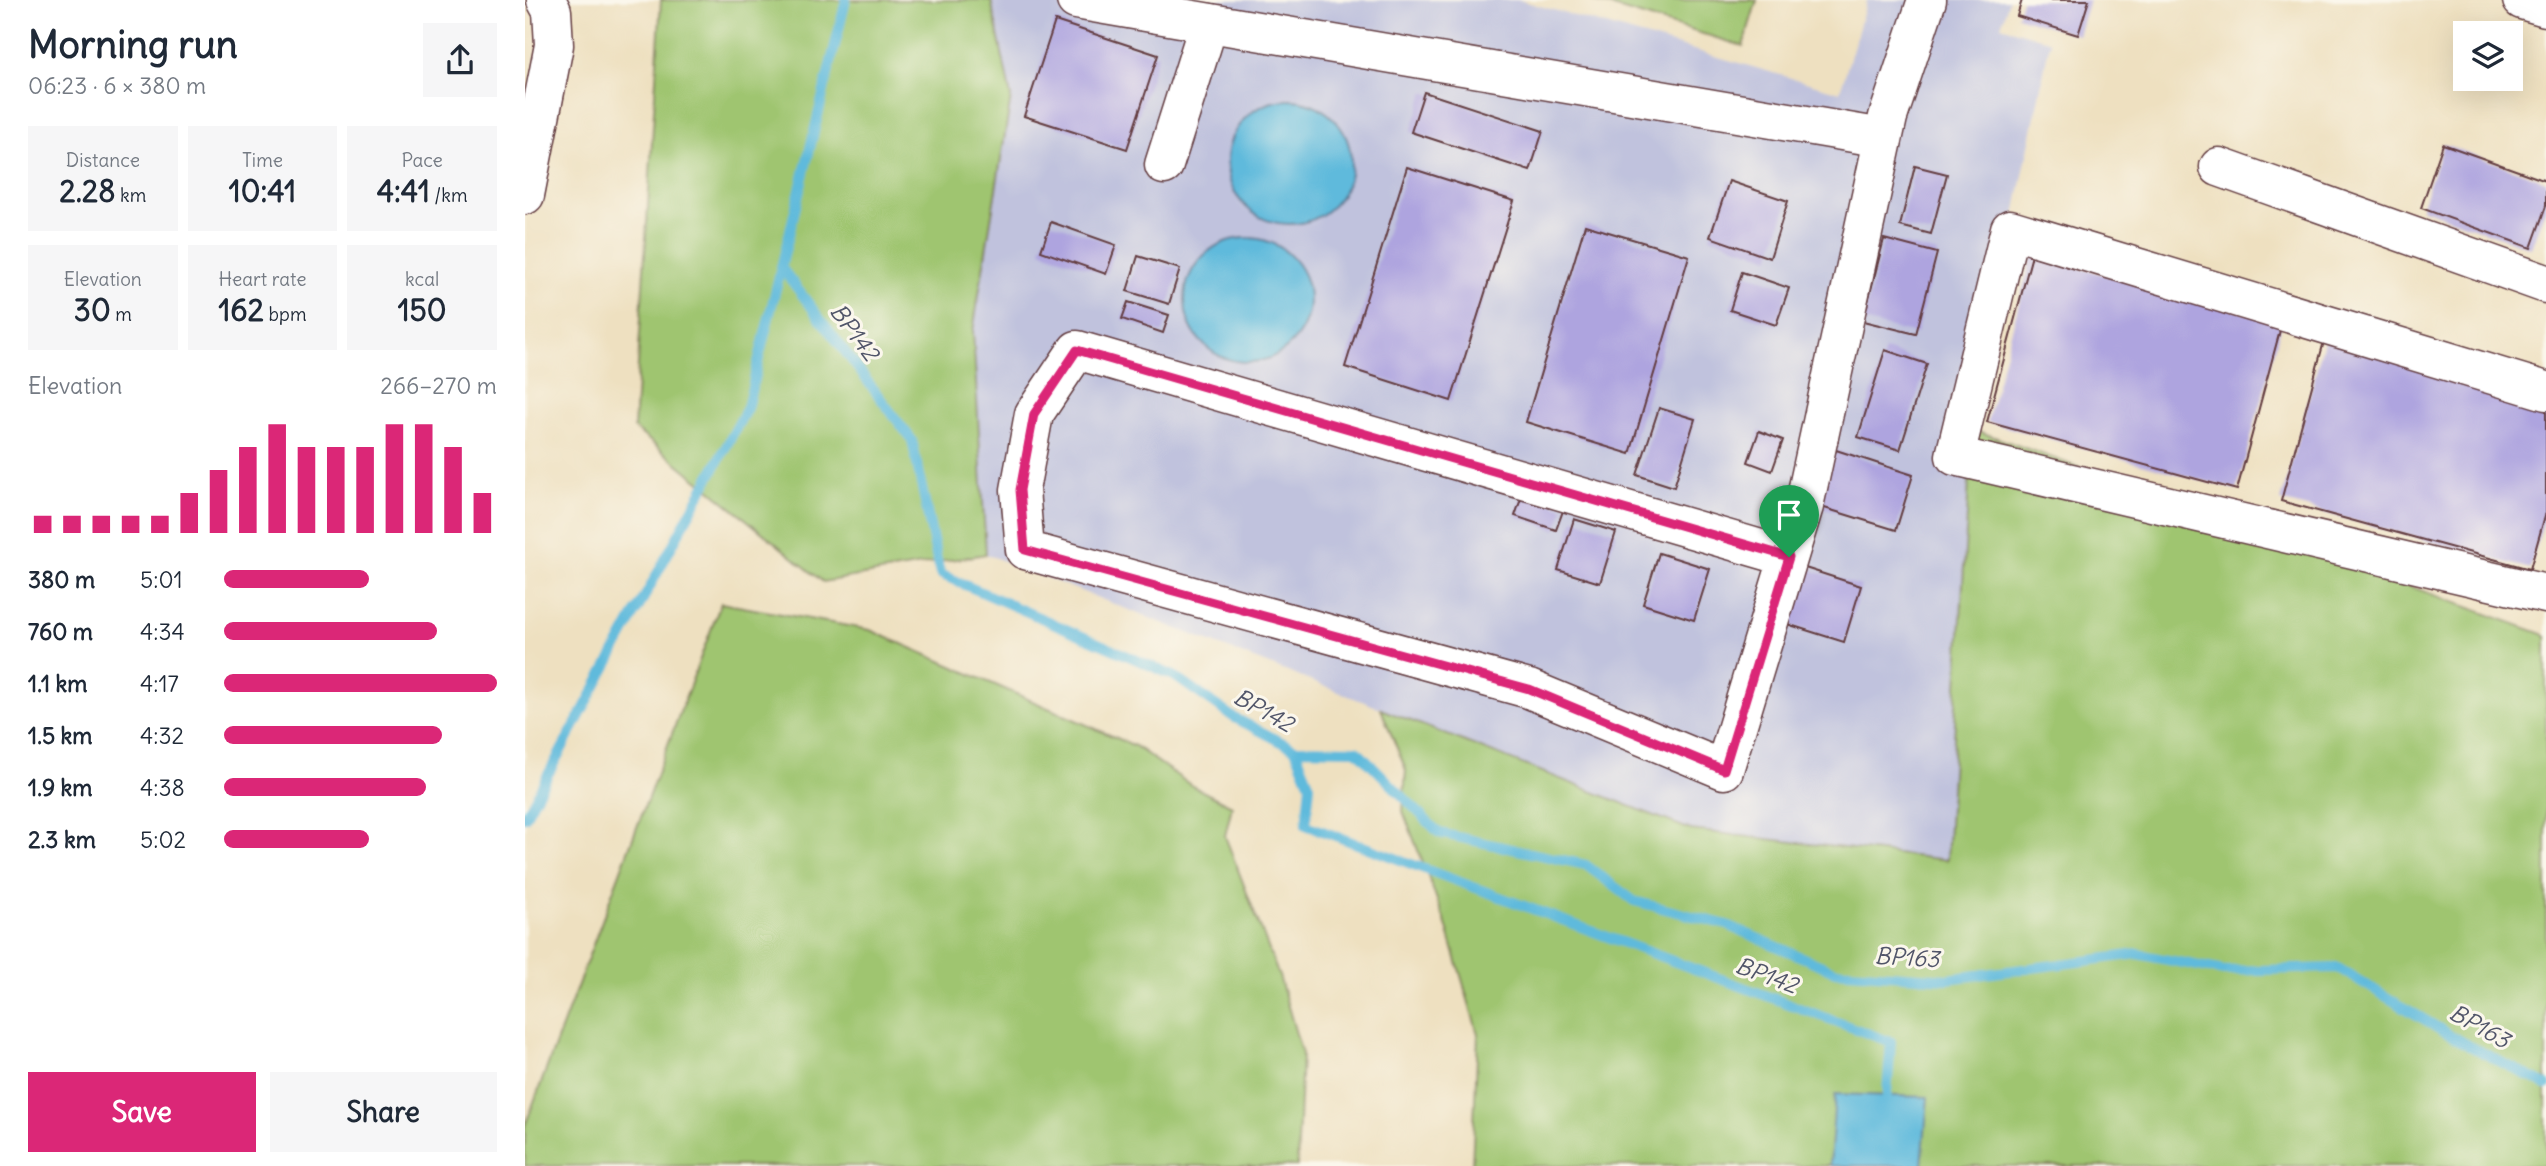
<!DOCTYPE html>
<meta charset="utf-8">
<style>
:root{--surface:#fff;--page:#f6f6f7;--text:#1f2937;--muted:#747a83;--accent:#db2777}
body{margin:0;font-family:Delius,sans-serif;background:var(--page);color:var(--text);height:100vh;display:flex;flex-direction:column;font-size:26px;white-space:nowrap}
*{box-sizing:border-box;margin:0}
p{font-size:23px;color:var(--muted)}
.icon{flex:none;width:38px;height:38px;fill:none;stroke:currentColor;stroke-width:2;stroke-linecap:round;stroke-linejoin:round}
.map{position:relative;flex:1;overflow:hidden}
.side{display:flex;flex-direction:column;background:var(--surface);width:525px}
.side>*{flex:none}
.fabs{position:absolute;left:1928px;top:21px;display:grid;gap:14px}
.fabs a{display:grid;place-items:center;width:70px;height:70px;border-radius:0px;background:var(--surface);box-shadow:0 7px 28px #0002;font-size:35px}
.pin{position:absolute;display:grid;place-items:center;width:60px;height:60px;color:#fff;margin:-72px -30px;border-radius:50% 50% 50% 0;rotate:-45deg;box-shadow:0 0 7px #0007}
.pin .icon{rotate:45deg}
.round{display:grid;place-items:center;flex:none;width:74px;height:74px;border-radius:0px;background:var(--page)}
.overview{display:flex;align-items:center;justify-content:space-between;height:119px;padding:0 28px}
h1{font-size:38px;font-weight:700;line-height:52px}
.metrics{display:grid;grid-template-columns:repeat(3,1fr);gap:10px;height:119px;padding:7px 28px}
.metrics div{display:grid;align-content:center;border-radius:0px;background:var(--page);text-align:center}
.metrics b{font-size:30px;font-weight:700}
.metrics small{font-size:19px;font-weight:400}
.metrics p{font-size:19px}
.chart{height:196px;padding:14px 28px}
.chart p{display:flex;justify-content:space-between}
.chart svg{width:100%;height:126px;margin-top:7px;stroke:var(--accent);stroke-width:6}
.cta{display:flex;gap:14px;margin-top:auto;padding:14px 28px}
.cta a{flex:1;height:80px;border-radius:0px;background:var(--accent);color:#fff;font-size:28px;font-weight:700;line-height:80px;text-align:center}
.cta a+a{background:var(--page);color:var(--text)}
ul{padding:0 28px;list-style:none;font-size:23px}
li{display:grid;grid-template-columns:112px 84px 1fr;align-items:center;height:52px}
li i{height:18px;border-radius:9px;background:var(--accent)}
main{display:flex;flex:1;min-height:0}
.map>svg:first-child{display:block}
.industrial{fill:#c0c2dd}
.green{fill:#9fc570;stroke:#74724e;stroke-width:2}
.water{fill:#5ebadc;stroke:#546c84;stroke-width:2}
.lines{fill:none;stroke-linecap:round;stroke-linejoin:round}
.stream{stroke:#5ebadc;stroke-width:10}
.building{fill:#aea4df}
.minor-casing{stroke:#633c41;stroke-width:41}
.minor{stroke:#fff;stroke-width:38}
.route-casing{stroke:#fff;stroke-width:14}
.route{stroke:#db2777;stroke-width:9}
.labels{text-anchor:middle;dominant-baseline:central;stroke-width:6;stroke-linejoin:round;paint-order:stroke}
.water-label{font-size:23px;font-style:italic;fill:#515569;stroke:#fbf7ec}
</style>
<main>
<section class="side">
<div class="overview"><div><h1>Morning run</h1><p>06:23 · 6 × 380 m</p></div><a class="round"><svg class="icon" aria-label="share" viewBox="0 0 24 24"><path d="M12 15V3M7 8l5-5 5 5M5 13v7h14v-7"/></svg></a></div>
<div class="metrics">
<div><p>Distance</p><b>2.28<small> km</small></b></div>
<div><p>Time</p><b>10:41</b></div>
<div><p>Pace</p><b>4:41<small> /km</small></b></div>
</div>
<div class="metrics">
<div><p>Elevation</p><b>30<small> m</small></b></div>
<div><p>Heart rate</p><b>162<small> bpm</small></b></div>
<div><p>kcal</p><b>150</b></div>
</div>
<div class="chart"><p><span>Elevation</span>266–270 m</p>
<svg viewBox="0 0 160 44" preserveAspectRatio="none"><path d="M5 44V38M15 44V38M25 44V38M35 44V38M45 44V38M55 44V30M65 44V22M75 44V14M85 44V6M95 44V14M105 44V14M115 44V14M125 44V6M135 44V6M145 44V14M155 44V30"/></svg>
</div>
<ul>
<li><b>380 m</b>5:01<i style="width:53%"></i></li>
<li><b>760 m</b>4:34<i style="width:78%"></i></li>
<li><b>1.1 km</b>4:17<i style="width:100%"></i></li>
<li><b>1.5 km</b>4:32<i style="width:80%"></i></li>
<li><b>1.9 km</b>4:38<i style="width:74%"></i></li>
<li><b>2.3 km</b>5:02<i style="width:53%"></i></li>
</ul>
<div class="cta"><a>Save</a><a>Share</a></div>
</section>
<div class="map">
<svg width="2021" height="1166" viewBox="0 0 2021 1166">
<rect width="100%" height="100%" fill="#fbf7ec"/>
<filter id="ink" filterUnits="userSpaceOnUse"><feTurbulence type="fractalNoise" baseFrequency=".0143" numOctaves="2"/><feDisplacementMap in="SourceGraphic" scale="14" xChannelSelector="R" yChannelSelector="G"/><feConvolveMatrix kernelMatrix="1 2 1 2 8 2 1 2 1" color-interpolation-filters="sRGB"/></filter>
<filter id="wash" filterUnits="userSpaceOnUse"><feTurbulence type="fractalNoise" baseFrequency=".00686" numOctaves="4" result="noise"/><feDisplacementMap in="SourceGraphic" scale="28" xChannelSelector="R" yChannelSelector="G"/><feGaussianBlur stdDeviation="1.57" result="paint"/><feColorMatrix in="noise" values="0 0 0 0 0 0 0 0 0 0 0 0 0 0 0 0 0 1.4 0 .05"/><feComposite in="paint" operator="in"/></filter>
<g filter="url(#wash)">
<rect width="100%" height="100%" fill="#eee0c0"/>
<path class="industrial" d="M466,0H994L1315,92L1342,0H1484L1476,26L1525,41L1447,429L1423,861L1166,830L461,554L448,331L486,97Z"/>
<g class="green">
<path d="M136,0H466L486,97L448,331L461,554L298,582L109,428Z"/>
<path d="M1065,0H1232L1218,46Z"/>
<path d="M1447,429L2018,634L2021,637V1166H947L953,1034L920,921L878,811L881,770L856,709L1166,830L1422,860Z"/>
<path d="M196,603L345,630L610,746L667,786L707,806L700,836L754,976L777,1054L772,1166H0V1126Z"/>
</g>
<g class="water">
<circle cx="764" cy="162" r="62"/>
<circle cx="722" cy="300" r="62"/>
<path d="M1310,1094L1403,1097L1397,1166H1305Z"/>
</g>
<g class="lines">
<g class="stream">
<path d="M256,267L387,440L415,574L649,676L708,717L770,749L785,785L781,825L1366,1042L1361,1106"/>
<path d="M770,749L832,750L914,833L1061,865L1109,901L1202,925L1309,971L1422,979L1613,954L1699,971L1813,968L1937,1042L2021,1085"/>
<path d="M0,817L222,408L321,0"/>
</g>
</g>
<g id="blocks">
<g class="building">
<path d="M1497,0H1564L1553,35L1492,16Z"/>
<path d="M530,21L633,55L602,149L499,116Z"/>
<path d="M899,92L1018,131L1005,171L886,132Z"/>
<path d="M1918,144L2021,181V206L2006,248L1896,208Z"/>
<path d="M1390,166L1422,174L1406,234L1375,226Z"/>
<path d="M882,167L989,201L926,401L820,367Z"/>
<path d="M1204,181L1263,201L1245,258L1185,237Z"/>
<path d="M526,222L591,245L581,274L516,251Z"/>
<path d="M1060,225L1164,256L1105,454L1001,422Z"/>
<path d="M1359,239L1412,253L1391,334L1338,321Z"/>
<path d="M1507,255L1757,323L1712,490L1462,422Z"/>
<path d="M613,256L655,269L644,304L602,291Z"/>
<path d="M1217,272L1264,288L1251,325L1205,310Z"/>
<path d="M603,302L644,315L638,333L597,319Z"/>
<path d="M1801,334L2021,394V512L2005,569L1756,501Z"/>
<path d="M1360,350L1402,364L1375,450L1333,437Z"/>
<path d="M1134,408L1170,419L1149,487L1112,475Z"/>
<path d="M1234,431L1258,440L1247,471L1223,462Z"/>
<path d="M1311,450L1388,475L1371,530L1293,506Z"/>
<path d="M998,493L1039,508L1031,530L990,516Z"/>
<path d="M1049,519L1091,532L1075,583L1033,570Z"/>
<path d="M1134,553L1185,569L1169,620L1118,604Z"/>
<path d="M1280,568L1336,586L1319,642L1262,624Z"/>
</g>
</g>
</g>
<g filter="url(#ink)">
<use href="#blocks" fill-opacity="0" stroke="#633c41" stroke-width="2"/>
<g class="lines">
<defs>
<g id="minor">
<path d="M551,0L1358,138"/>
<path d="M1997,0L2021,7"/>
<path d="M639,165L684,23"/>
<path d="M1694,167L2021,284"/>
<path d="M0,195L29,45L27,11L21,0"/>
<path d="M2021,391L1485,229L1430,456L2021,594"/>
<path d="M1263,557L552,350L509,414L495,490L500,550L1004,689L1199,770L1279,506L1363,117L1402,0"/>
</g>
</defs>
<use href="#minor" class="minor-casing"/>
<use href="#minor" class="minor"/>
</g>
</g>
<g class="lines" filter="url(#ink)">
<defs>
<path id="route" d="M552,350L1264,557L1199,770L1004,689L500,550L495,490L509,414Z"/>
</defs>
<use href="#route" class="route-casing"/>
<use href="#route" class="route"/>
</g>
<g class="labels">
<g class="water-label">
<text transform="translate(330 332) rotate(53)">BP142</text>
<text transform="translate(739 710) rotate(29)">BP142</text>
<text transform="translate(1382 957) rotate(3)">BP163</text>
<text transform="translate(1242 975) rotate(20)">BP142</text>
<text transform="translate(1955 1026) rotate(29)">BP163</text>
</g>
</g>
</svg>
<div class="fabs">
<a><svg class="icon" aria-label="layers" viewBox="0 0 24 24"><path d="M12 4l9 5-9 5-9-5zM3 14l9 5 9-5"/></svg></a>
</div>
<div class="pin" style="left:1264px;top:557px;background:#1e9e55"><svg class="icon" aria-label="arrive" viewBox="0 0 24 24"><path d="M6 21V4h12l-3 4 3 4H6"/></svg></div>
</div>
</main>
